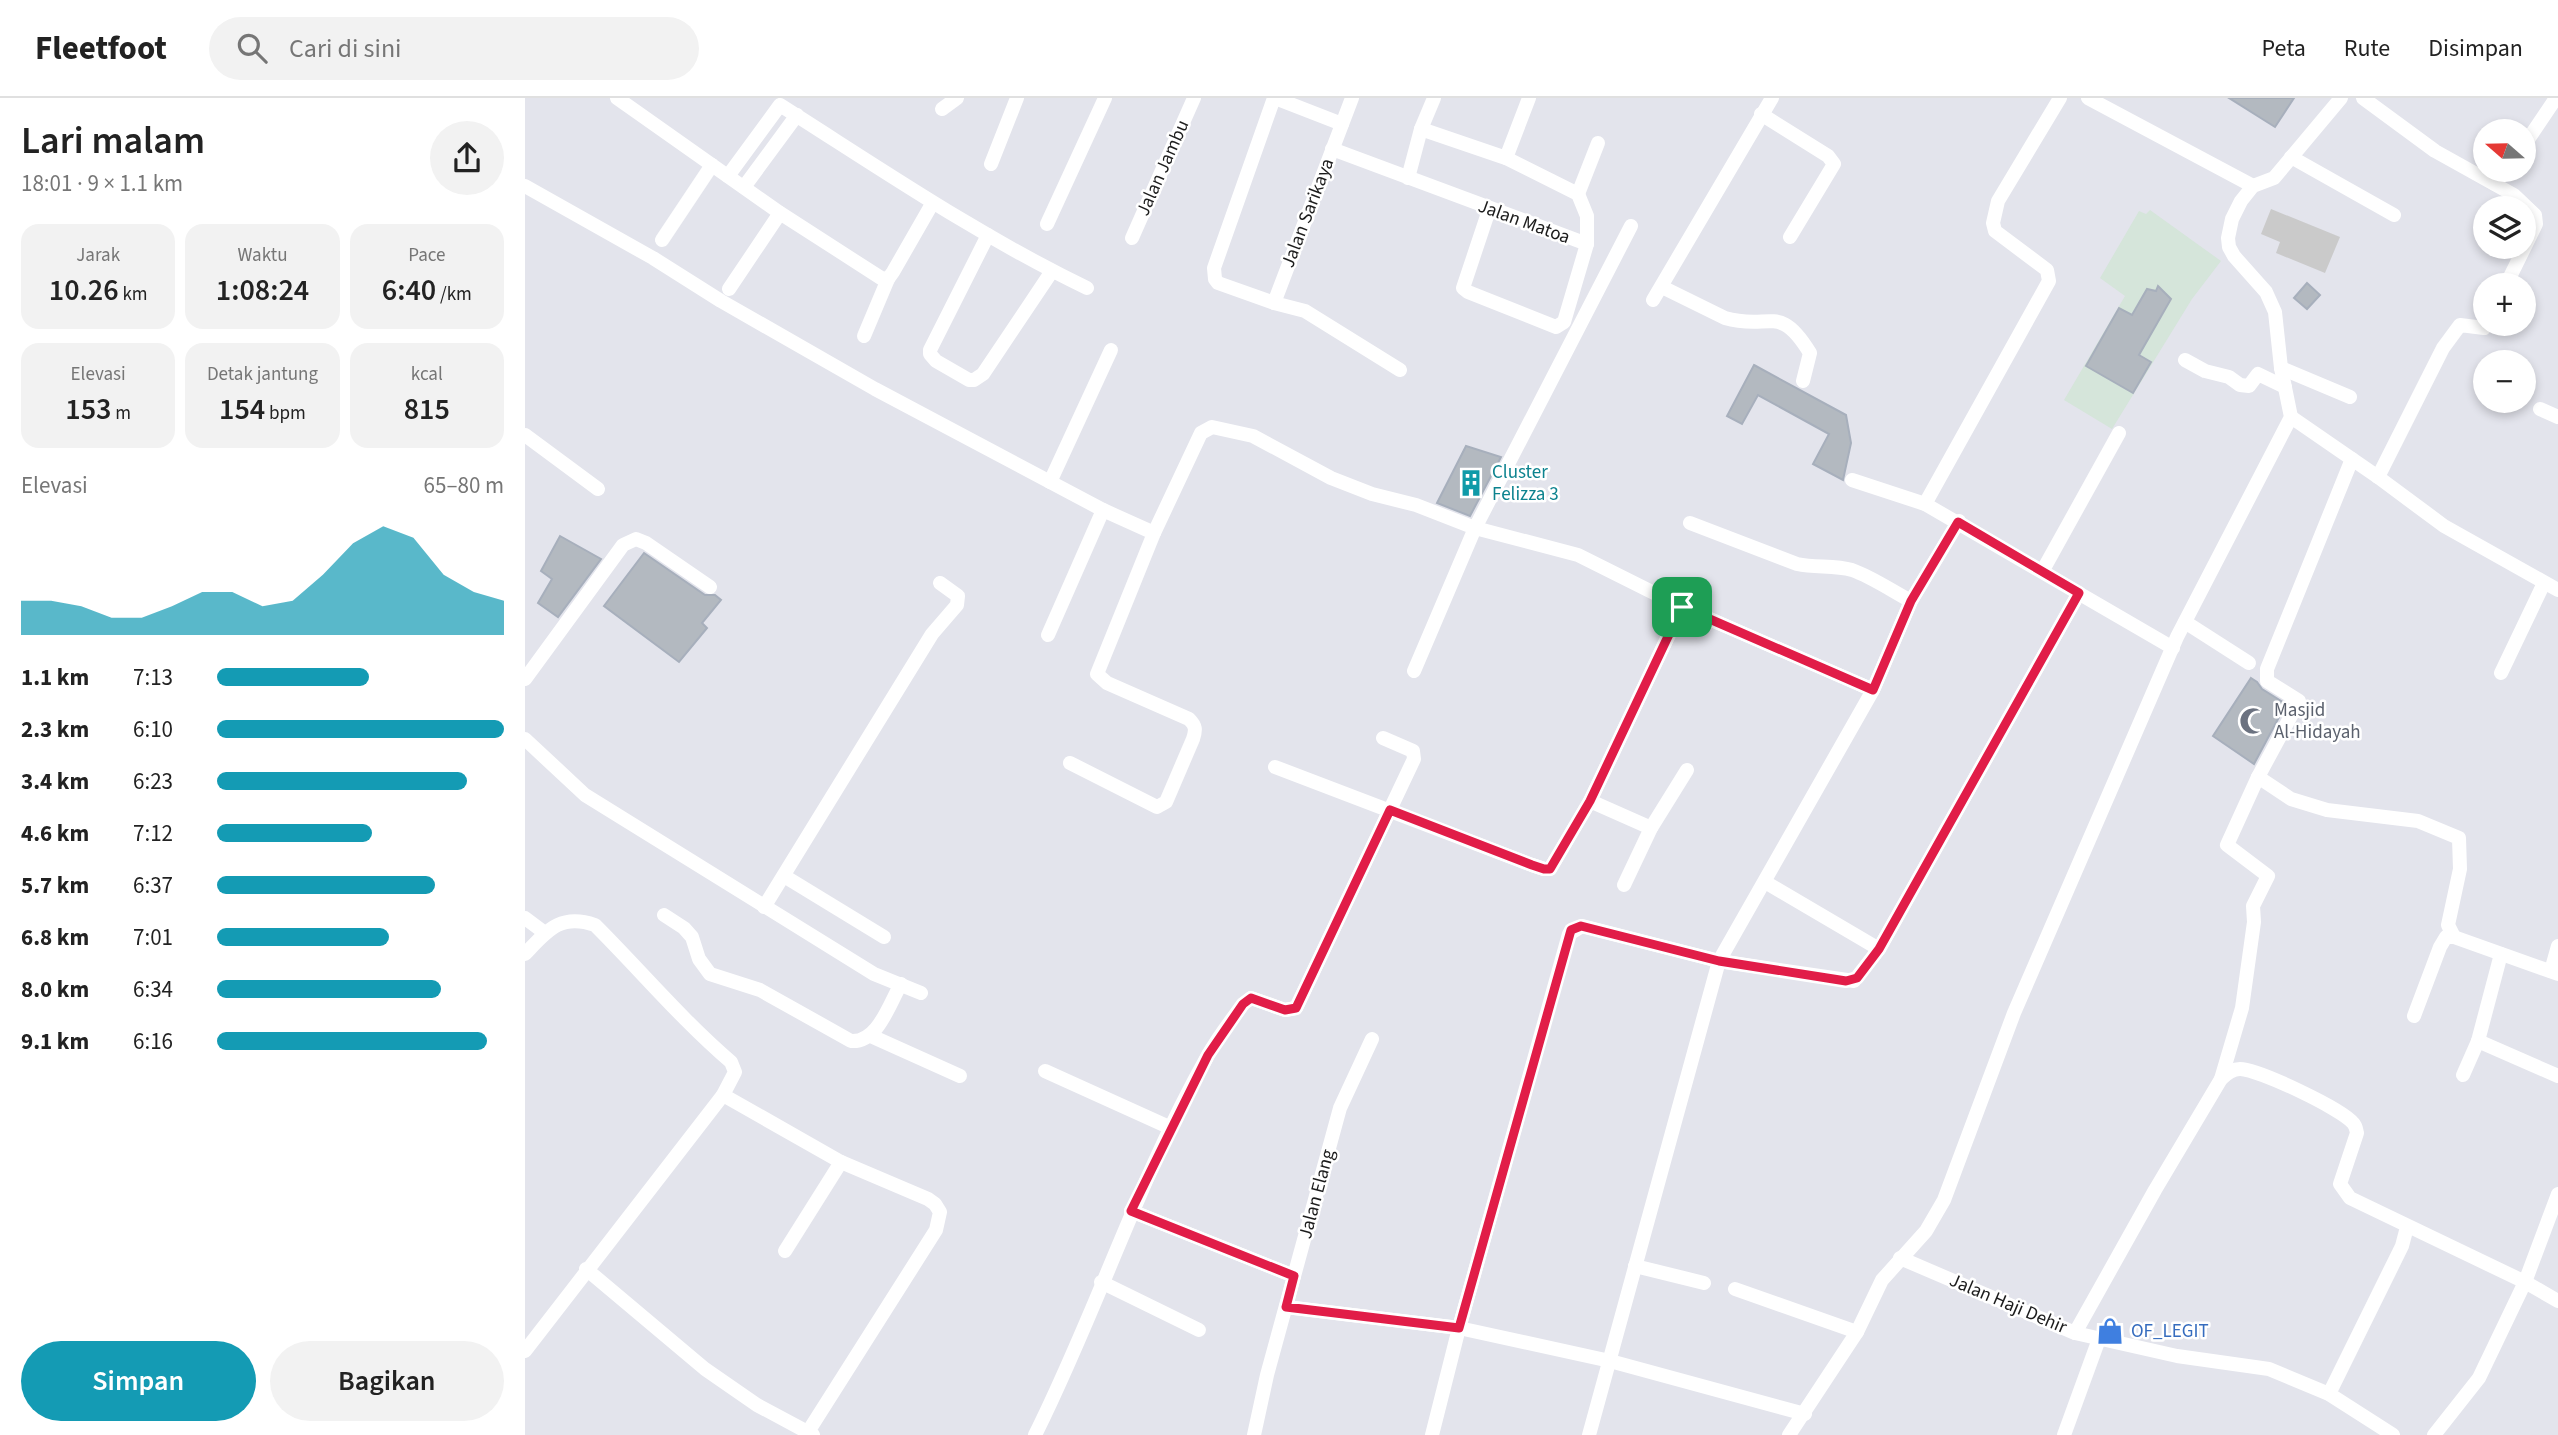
<!DOCTYPE html>
<html lang="id">
<meta charset="utf-8">
<style>
:root{--surface:#fff;--page:#f2f2f2;--text:#222;--muted:#767676;--line:#e0e0e0;--accent:#149bb4}
body{margin:0;font-family:"Source Sans 3",sans-serif;background:var(--page);color:var(--text);height:100vh;display:flex;flex-direction:column;font-size:26px;white-space:nowrap}
*{box-sizing:border-box;margin:0}
p{font-size:23px;color:var(--muted)}
.icon{flex:none;width:38px;height:38px;fill:none;stroke:currentColor;stroke-width:2;stroke-linecap:round;stroke-linejoin:round}
.map{position:relative;flex:1;overflow:hidden}
.sheet{display:flex;flex-direction:column;background:var(--surface);width:525px}
.sheet>*{flex:none}
.needle{width:46px;rotate:290deg}
.controls{position:absolute;left:1948px;top:21px;display:grid;gap:14px}
.controls a{display:grid;place-items:center;width:63px;height:63px;border-radius:50%;background:var(--surface);box-shadow:0 4px 10px #0003;font-size:35px}
.pin{position:absolute;display:grid;place-items:center;width:60px;height:60px;color:#fff;margin:-30px;border-radius:14px;box-shadow:0 4px 10px #0006}
.round{display:grid;place-items:center;flex:none;width:74px;height:74px;border-radius:37px;background:var(--page)}
.headline{display:flex;align-items:center;justify-content:space-between;height:119px;padding:0 21px}
h1{font-size:38px;font-weight:600;line-height:52px}
.metrics{display:grid;grid-template-columns:repeat(3,1fr);gap:10px;height:119px;padding:7px 21px}
.metrics div{display:grid;align-content:center;border-radius:18px;background:var(--page);text-align:center}
.metrics b{font-size:30px;font-weight:600}
.metrics small{font-size:19px;font-weight:400}
.metrics p{font-size:19px}
.chart{height:196px;padding:14px 21px}
.chart p{display:flex;justify-content:space-between}
.chart svg{width:100%;height:126px;margin-top:7px;fill:var(--accent);opacity:.7}
.cta{display:flex;gap:14px;margin-top:auto;padding:14px 21px}
.cta a{flex:1;height:80px;border-radius:42px;background:var(--accent);color:#fff;font-size:28px;font-weight:600;line-height:80px;text-align:center}
.cta a+a{background:var(--page);color:var(--text)}
ul{padding:0 21px;list-style:none;font-size:23px}
li{display:grid;grid-template-columns:112px 84px 1fr;align-items:center;height:52px}
li i{height:18px;border-radius:9px;background:var(--accent)}
header{display:flex;align-items:center;gap:42px;box-sizing:border-box;height:98px;padding:0 35px;background:var(--surface);border-bottom:2px solid var(--line)}
header strong{font-size:33px}
nav{display:flex;gap:38px;margin-inline-start:auto;font-size:24px}
.search{width:490px;height:63px;background:var(--page);display:flex;align-items:center;gap:18px;box-sizing:border-box;padding:0 24px;border-radius:38px;color:var(--muted);font-size:26px}
main{display:flex;flex:1;min-height:0}
.map>svg:first-child{display:block}
.industrial{fill:#d5e5da}
.religious{fill:#cacaca}
.building{fill:#b3b9c0;stroke:#a7afbc;stroke-width:2}
.lines{fill:none;stroke-linecap:round;stroke-linejoin:round}
.minor{stroke:#fff;stroke-width:14}
.route-casing{stroke:#fff;stroke-width:14}
.route{stroke:#e11d48;stroke-width:9}
.labels{text-anchor:middle;dominant-baseline:central;stroke-width:5;stroke-linejoin:round;paint-order:stroke}
.street-label{font-size:19px;fill:#1c1c1c;stroke:#fff}
.culture-label{font-size:19px;fill:#0d838f;stroke:#fff;text-anchor:start}
.worship-label{font-size:19px;fill:#5b616d;stroke:#fff;text-anchor:start}
.shop-label{font-size:19px;fill:#366cbe;stroke:#fff;text-anchor:start}
</style>
<header>
<strong>Fleetfoot</strong>
<div class="search"><svg class="icon" aria-label="search" viewBox="0 0 24 24"><circle cx="10" cy="10" r="6"/><path d="M15 15l6 6"/></svg>Cari di sini</div>
<nav><a>Peta</a><a>Rute</a><a>Disimpan</a></nav>
</header>
<main>
<section class="sheet">
<div class="headline"><div><h1>Lari malam</h1><p>18:01 · 9 × 1.1 km</p></div><a class="round"><svg class="icon" aria-label="share" viewBox="0 0 24 24"><path d="M12 15V3M7 8l5-5 5 5M5 13v7h14v-7"/></svg></a></div>
<div class="metrics">
<div><p>Jarak</p><b>10.26<small> km</small></b></div>
<div><p>Waktu</p><b>1:08:24</b></div>
<div><p>Pace</p><b>6:40<small> /km</small></b></div>
</div>
<div class="metrics">
<div><p>Elevasi</p><b>153<small> m</small></b></div>
<div><p>Detak jantung</p><b>154<small> bpm</small></b></div>
<div><p>kcal</p><b>815</b></div>
</div>
<div class="chart"><p><span>Elevasi</span>65–80 m</p>
<svg viewBox="0 0 160 44" preserveAspectRatio="none"><path d="M0 44V32L10 32L20 34L30 38L40 38L50 34L60 29L70 29L80 34L90 32L100 23L110 12L120 6L130 10L140 23L150 29L160 32V44z"/></svg>
</div>
<ul>
<li><b>1.1 km</b>7:13<i style="width:53%"></i></li>
<li><b>2.3 km</b>6:10<i style="width:100%"></i></li>
<li><b>3.4 km</b>6:23<i style="width:87%"></i></li>
<li><b>4.6 km</b>7:12<i style="width:54%"></i></li>
<li><b>5.7 km</b>6:37<i style="width:76%"></i></li>
<li><b>6.8 km</b>7:01<i style="width:60%"></i></li>
<li><b>8.0 km</b>6:34<i style="width:78%"></i></li>
<li><b>9.1 km</b>6:16<i style="width:94%"></i></li>
</ul>
<div class="cta"><a>Simpan</a><a>Bagikan</a></div>
</section>
<div class="map">
<svg width="2033" height="1337" viewBox="0 0 2033 1337">
<rect width="100%" height="100%" fill="#e3e4ec"/>
<path class="industrial" d="M1625,112L1696,163L1667,201L1587,331L1539,302L1600,198L1575,180L1614,113L1621,116Z"/>
<path class="religious" d="M1746,111L1815,139L1800,175L1751,155L1755,144L1736,136Z"/>
<g class="building">
<path d="M1704,0H1769L1750,29Z"/>
<path d="M1782,185L1795,197L1782,211L1769,200Z"/>
<path d="M1633,188L1646,201L1614,257L1626,264L1608,295L1561,268L1594,210L1607,217L1622,191L1631,193Z"/>
<path d="M1229,267L1321,317L1326,345L1318,382L1288,366L1304,336L1233,297L1217,326L1202,318Z"/>
<path d="M941,348L976,359L945,418L912,405Z"/>
<path d="M35,438L76,461L33,519L13,505L27,481L16,473Z"/>
<path d="M119,455L180,497H190L196,502L177,525L182,530L154,564L79,508Z"/>
<path d="M1726,580L1732,584L1737,591L1761,606L1729,666L1688,638Z"/>
</g>
<g class="lines">
<g class="minor">
<path d="M92,0L255,115L356,180L363,181L368,174L407,106"/>
<path d="M749,0L689,170L690,181L693,185L749,205L780,213L875,272"/>
<path d="M750,0L817,26"/>
<path d="M1563,0L1728,88"/>
<path d="M1838,0L1910,53L1989,97L2010,117L2011,126L1981,187"/>
<path d="M417,11L432,0"/>
<path d="M1236,16L1303,58L1309,66L1265,139"/>
<path d="M896,31L981,60L1053,96L1062,118V146L1039,224L1031,229L943,194L938,190L964,112"/>
<path d="M1998,49L2031,0"/>
<path d="M807,51L1062,146"/>
<path d="M1766,59L1869,117"/>
<path d="M981,60L1004,0"/>
<path d="M466,66L492,0"/>
<path d="M203,78L255,7C356,71 454,138 562,190"/>
<path d="M883,80L896,31L909,0"/>
<path d="M1970,86L1981,72"/>
<path d="M0,88L128,160L196,203L350,291L578,412L629,435L676,335L687,329L728,338L806,380L847,396L891,407L950,430L1053,457L1157,509L1348,592"/>
<path d="M219,89L272,17"/>
<path d="M1053,96L1073,45"/>
<path d="M522,126L580,0"/>
<path d="M463,137L405,252V256L411,263L444,282H449L458,276L527,173"/>
<path d="M607,140L669,0"/>
<path d="M137,142L187,67"/>
<path d="M1137,189L1200,220C1245,233 1254,204 1285,255L1278,283"/>
<path d="M204,191L255,115"/>
<path d="M1128,202L1247,0"/>
<path d="M749,205L827,0"/>
<path d="M339,238L363,181"/>
<path d="M1660,262L1680,273L1704,279L1715,287L1724,288L1733,276L1760,289"/>
<path d="M1756,270L1825,299"/>
<path d="M2015,311L2033,319"/>
<path d="M1766,319L1853,379L1919,428L2033,492"/>
<path d="M0,337L73,391"/>
<path d="M1853,379L1918,250L1935,227L1959,230L1961,226"/>
<path d="M1327,382L1400,406L1648,550"/>
<path d="M525,384L586,252"/>
<path d="M1400,406L1524,183L1522,172L1470,133L1468,125L1473,103L1535,0"/>
<path d="M1165,425L1272,466C1291,470 1309,467 1327,472C1347,479 1367,493 1386,503"/>
<path d="M1518,472L1594,335"/>
<path d="M1660,524L1724,565"/>
<path d="M523,537L578,412"/>
<path d="M889,573L950,430L1106,128"/>
<path d="M1976,575L2019,485"/>
<path d="M0,581L98,447L111,441L121,445L185,489"/>
<path d="M0,641L60,697L349,876L396,895"/>
<path d="M545,665L632,709L641,704L668,641C671,632 671,628 664,621L582,585L572,576L629,435"/>
<path d="M750,669L1007,767L1019,771H1025L1065,703L1157,509"/>
<path d="M1733,679L1766,701L1802,712L1893,723L1934,740L1935,771L1923,827L1929,839"/>
<path d="M1065,703L1126,730"/>
<path d="M259,778L359,839"/>
<path d="M1240,784L1354,851"/>
<path d="M1099,787L1126,730L1162,672"/>
<path d="M239,809L407,536L432,507L433,498L415,485"/>
<path d="M139,817L159,830L167,839L174,861L185,876L235,892L326,943C353,945 364,906 376,886"/>
<path d="M0,820L20,835"/>
<path d="M0,856C22,833 35,815 70,827C116,873 157,922 206,964L210,974L198,997L0,1253"/>
<path d="M2026,873L2033,848"/>
<path d="M1889,918L1915,849L1921,839H1929L2033,876"/>
<path d="M346,938L435,978"/>
<path d="M1953,943L2033,978"/>
<path d="M520,973L646,1030"/>
<path d="M1938,977L1953,943L1976,856"/>
<path d="M1696,981L1717,910L1729,824L1728,808L1743,778L1702,747L1733,679L1774,603L1742,583V571L1827,361"/>
<path d="M198,997L316,1064L403,1101L410,1106L415,1114L411,1132L281,1337"/>
<path d="M606,1113L769,1178"/>
<path d="M260,1153L316,1064"/>
<path d="M1375,1160L1550,1235L1652,1258L1744,1271L1804,1296L1868,1337"/>
<path d="M1110,1168L1179,1185"/>
<path d="M61,1171L180,1271L232,1307L288,1337"/>
<path d="M576,1184L674,1232"/>
<path d="M1210,1191L1332,1234"/>
<path d="M761,1209L934,1230L1085,1263L1280,1316"/>
<path d="M1550,1235L1630,1092L1696,981C1701,976 1707,971 1715,971C1733,971 1817,1011 1828,1025C1831,1028 1831,1031 1832,1035L1815,1086L1825,1100L2000,1184L2033,1203"/>
<path d="M1804,1296L1877,1148L1882,1129"/>
<path d="M510,1337C572,1213 614,1080 682,959C692,940 706,923 718,906L726,900L760,912L771,910L889,661L888,653L858,640"/>
<path d="M729,1337L742,1277L815,1010L847,941"/>
<path d="M907,1337L934,1230L1044,836L1057,828L1194,863L1329,883L1354,851L1554,495"/>
<path d="M1064,1337L1194,863L1348,592L1386,503L1434,423"/>
<path d="M1264,1337L1332,1234L1357,1182L1401,1133L1419,1102L1489,915L1652,539L1766,319L1756,270L1750,214L1741,194L1709,158L1704,149L1703,140L1707,121L1716,103L1728,88L1749,80L1816,0"/>
<path d="M1539,1337L1574,1241"/>
<path d="M1909,1337L1954,1280L2000,1184L2033,1096"/>
</g>
</g>
<g class="lines">
<defs>
<path id="route" d="M1433,424L1554,495L1354,851L1332,880L1321,883L1194,863L1056,828L1046,832L934,1230L761,1209L769,1178L606,1113L683,957L718,906L726,900L760,912L771,910L865,712L1007,767L1019,771H1025L1065,703L1157,509L1348,592L1386,503Z"/>
</defs>
<use href="#route" class="route-casing"/>
<use href="#route" class="route"/>
</g>
<defs>
<symbol id="building-bare" viewBox="-9 -9 18 18"><path d="M-4-6H4V6H1V3H-1V6H-4ZM-2.5-4.3h1.7v1.8h-1.7ZM.8-4.3h1.7v1.8H.8ZM-2.5-1h1.7V.8h-1.7ZM.8-1h1.7V.8H.8Z" fill="#0f9aa8" stroke="#fff" stroke-width="2.5" paint-order="stroke"/></symbol>
<symbol id="mosque-bare" viewBox="-9 -9 18 18"><path d="M3.5-4.9A6 6 0 1 0 3.5 4.9A5 5 0 1 1 3.5-4.9Z" fill="#6b7280" stroke="#fff" stroke-width="2.5" paint-order="stroke"/></symbol>
<symbol id="shop-bare" viewBox="-9 -9 18 18"><path d="M-5-2.5h2.3a2.7 3.5 0 0 1 5.4 0H5L5.5 6h-11ZM-1.5-2.5h3a1.5 2.3 0 0 0-3 0Z" fill="#3f7fe0" stroke="#fff" stroke-width="2.5" paint-order="stroke"/></symbol>
</defs>
<g fill-rule="evenodd">
<use href="#building-bare" x="927" y="366" width="38" height="38"/>
<use href="#mosque-bare" x="1709" y="604" width="38" height="38"/>
<use href="#shop-bare" x="1566" y="1214" width="38" height="38"/>
</g>
<g class="labels">
<g class="street-label">
<text transform="translate(638 70) rotate(-66)">Jalan Jambu</text>
<text transform="translate(783 115) rotate(-69)">Jalan Sarikaya</text>
<text transform="translate(999 124) rotate(20)">Jalan Matoa</text>
<text transform="translate(792 1096) rotate(-75)">Jalan Elang</text>
<text transform="translate(1483 1206) rotate(23)">Jalan Haji Dehir</text>
</g>
<g class="culture-label">
<text x="967" y="374">Cluster<tspan x="967" dy="22">Felizza 3</tspan></text>
</g>
<g class="worship-label">
<text x="1749" y="612">Masjid<tspan x="1749" dy="22">Al-Hidayah</tspan></text>
</g>
<g class="shop-label">
<text x="1606" y="1233">OF_LEGIT</text>
</g>
</g>
</svg>
<div class="controls">
<a><svg class="needle" viewBox="-14 -14 28 28"><path d="M0-13l5 13h-10z" fill="#e53935"/><path d="M0 13l5-13h-10z" fill="#767676"/></svg></a>
<a><svg class="icon" aria-label="layers" viewBox="0 0 24 24"><path d="M12 4l9 5-9 5-9-5zM3 14l9 5 9-5"/></svg></a>
<a>+</a>
<a>−</a>
</div>
<div class="pin" style="left:1157px;top:509px;background:#1e9e55"><svg class="icon" aria-label="arrive" viewBox="0 0 24 24"><path d="M6 21V4h12l-3 4 3 4H6"/></svg></div>
</div>
</main>
